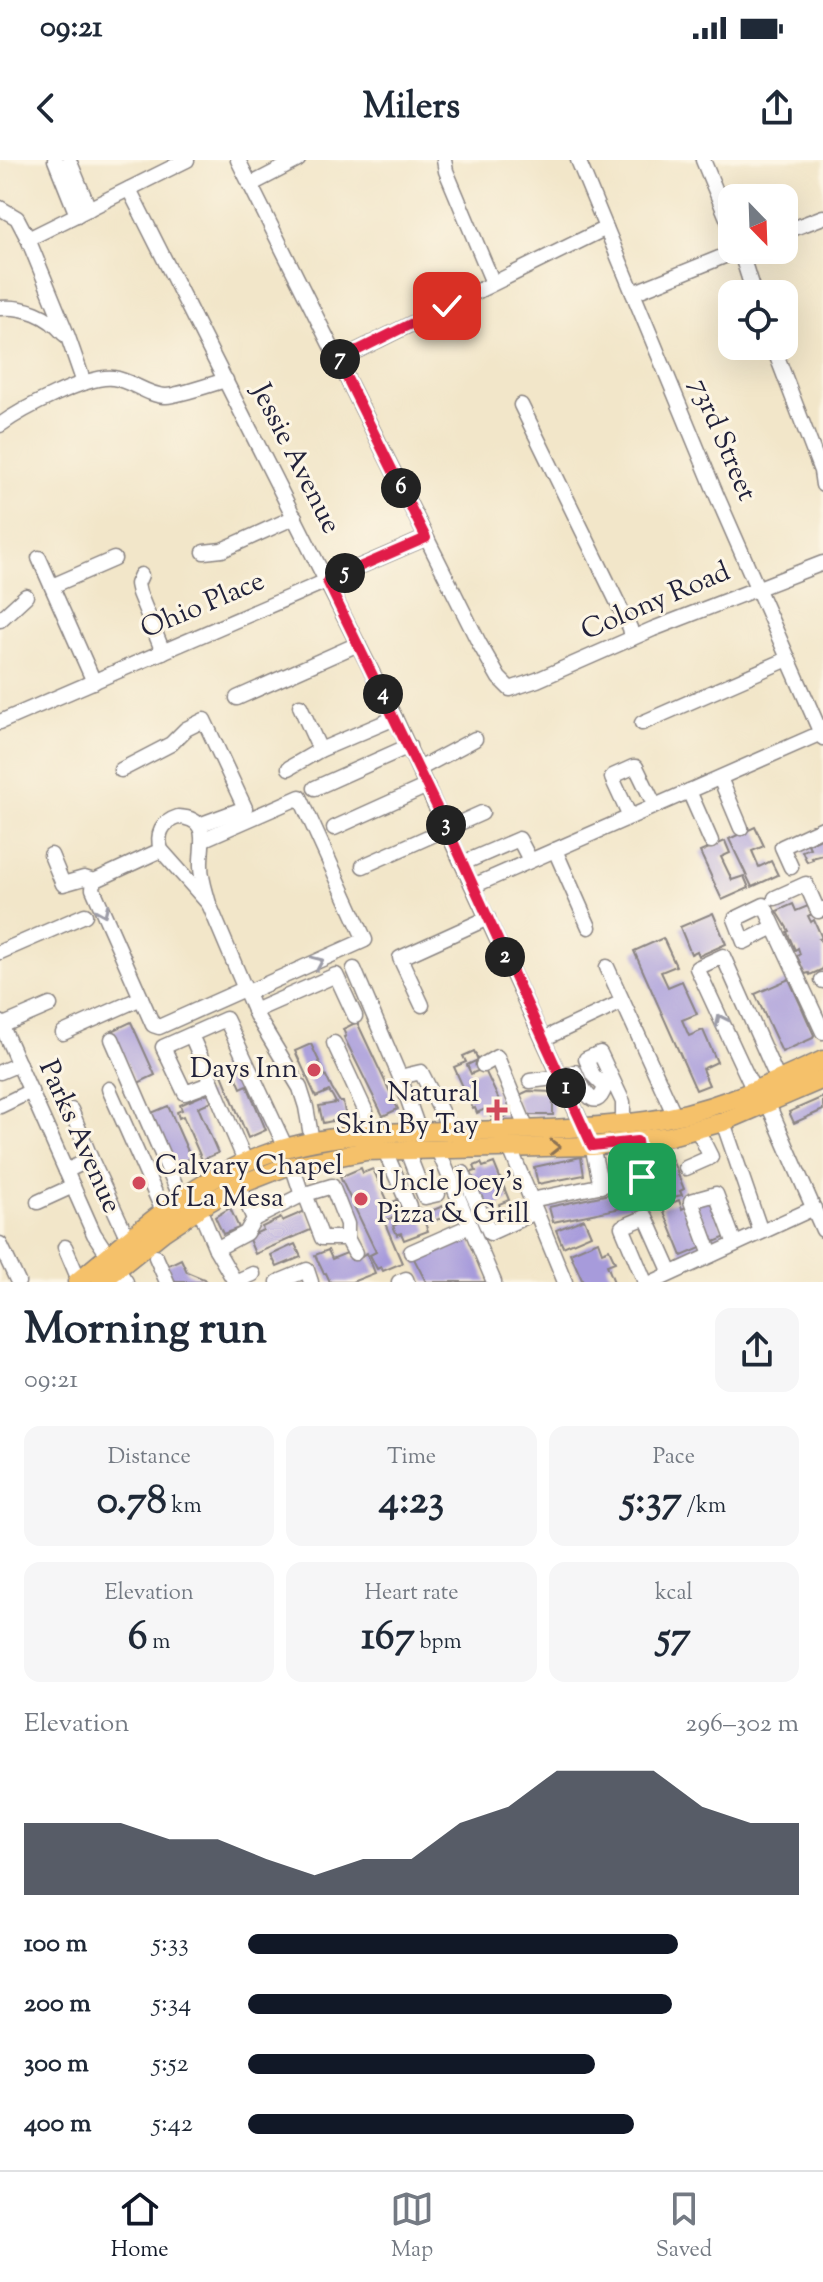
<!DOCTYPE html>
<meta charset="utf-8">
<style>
:root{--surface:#fff;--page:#f6f6f7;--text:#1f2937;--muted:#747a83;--line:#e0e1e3;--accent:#111827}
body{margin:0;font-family:"Sorts Mill Goudy",serif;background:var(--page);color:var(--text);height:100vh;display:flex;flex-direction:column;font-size:30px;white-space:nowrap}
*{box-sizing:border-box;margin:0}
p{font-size:26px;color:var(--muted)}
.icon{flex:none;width:44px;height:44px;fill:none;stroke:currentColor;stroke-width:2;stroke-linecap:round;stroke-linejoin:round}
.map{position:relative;height:1122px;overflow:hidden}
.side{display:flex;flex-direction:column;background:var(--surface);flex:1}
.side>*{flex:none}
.needle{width:52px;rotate:157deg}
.buttons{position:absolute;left:718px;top:24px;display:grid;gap:16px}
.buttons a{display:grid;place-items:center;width:80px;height:80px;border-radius:16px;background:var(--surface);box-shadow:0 8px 32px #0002;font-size:40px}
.pin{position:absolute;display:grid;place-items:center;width:68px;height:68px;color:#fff;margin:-34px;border-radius:16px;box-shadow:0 4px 12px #0006}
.km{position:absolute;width:40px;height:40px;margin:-20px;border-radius:50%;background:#222;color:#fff;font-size:22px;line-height:40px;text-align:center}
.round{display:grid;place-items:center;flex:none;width:84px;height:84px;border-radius:16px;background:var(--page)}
.headline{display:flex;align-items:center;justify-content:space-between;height:136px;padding:0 24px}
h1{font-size:44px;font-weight:800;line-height:60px}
.stats{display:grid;grid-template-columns:repeat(3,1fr);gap:12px;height:136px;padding:8px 24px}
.stats div{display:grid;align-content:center;border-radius:16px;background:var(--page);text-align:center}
.stats b{font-size:40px;font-weight:800}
.stats small{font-size:22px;font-weight:400}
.stats p{font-size:22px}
.chart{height:224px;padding:16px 24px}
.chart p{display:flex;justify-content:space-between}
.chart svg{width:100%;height:144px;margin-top:8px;fill:var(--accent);opacity:.7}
ul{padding:0 24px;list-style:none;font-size:26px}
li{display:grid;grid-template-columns:128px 96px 1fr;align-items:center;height:60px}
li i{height:20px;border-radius:10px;background:var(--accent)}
.status{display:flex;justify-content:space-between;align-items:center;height:56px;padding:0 40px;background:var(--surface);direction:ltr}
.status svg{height:22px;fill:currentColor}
header{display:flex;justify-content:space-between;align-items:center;height:104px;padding:0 24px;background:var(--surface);font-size:36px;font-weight:800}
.tabs{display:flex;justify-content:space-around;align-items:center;height:112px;border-top:2px solid var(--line);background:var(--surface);font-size:22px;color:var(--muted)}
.tabs a{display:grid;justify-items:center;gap:4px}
.tabs .active{color:var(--accent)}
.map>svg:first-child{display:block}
.building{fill:#a79bdb}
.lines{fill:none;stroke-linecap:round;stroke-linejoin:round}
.minor-casing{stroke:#8a8482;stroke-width:17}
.major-casing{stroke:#8a8482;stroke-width:21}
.minor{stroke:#fff;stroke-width:14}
.major{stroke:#f5c16b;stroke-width:18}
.oneway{stroke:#9c9ca7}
.oneway2{stroke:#8c7253}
.route-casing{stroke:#fff;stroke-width:16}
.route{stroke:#e11d48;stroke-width:10}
.poi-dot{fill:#d1495b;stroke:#fcf5e5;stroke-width:3}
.labels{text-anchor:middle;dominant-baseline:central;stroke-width:6;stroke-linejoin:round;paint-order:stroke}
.street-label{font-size:28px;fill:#22223b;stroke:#fcf5e5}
.poi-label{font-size:28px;fill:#22223b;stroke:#fcf5e5;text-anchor:end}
</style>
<div class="status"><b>09:21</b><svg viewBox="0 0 49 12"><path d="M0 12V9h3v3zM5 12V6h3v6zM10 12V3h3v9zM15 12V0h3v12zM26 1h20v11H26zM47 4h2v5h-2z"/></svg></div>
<header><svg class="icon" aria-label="back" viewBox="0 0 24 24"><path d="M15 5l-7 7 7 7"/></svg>Milers<svg class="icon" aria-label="share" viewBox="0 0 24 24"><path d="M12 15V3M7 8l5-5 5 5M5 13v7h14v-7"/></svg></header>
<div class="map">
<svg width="823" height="1122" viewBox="0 0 823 1122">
<rect width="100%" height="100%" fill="#fcf5e5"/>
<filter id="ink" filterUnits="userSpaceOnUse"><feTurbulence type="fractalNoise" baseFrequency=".0125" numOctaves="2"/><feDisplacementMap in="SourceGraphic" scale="16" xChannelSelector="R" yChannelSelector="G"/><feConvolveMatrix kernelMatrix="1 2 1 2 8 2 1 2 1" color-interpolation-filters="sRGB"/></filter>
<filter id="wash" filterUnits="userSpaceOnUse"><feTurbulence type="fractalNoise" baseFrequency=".006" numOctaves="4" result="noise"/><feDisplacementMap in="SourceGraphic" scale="32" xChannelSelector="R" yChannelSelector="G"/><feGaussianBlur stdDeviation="1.8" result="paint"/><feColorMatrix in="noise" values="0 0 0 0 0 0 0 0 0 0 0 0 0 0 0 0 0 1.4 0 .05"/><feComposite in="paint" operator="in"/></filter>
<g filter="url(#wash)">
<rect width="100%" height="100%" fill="#f2e6c9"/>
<g id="blocks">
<g class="building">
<path d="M755,667L764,686L752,691L759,707L771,701L778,715L752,727L729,679Z"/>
<path d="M823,677V695L812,698L813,700L807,702L802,691L810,688L808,684Z"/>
<path d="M725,681L730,693L721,697L732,720L744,716L749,728L722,740L700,692Z"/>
<path d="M793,744L796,751L808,746L812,754L808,756L811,762L814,760L822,778L819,779L823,784V809L810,815L809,813L805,814L797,796L800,794L798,788L795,790L787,772L789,771L777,751Z"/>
<path d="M713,753L726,784L699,796L697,791L691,794L680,767Z"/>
<path d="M663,778L676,806L661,812L668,827L682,821L697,854L682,860L689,876L703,870L717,902L702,909L709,925L696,930L634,791Z"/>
<path d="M789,819L814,875L813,878L782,892L755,834Z"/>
<path d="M131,862L155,915L136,924L112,871Z"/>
<path d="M357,862L398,949L383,956L344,877L346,876L343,869Z"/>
<path d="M311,884L332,929L340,942H343L346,958L323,963L319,946L336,943L333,937L329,931L316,937L295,891Z"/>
<path d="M474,891L478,900L467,905L471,914L484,908L507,957H491L487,948L477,953L475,948L473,949L454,907L466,902L463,896Z"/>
<path d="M229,900L241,928L247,925L266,970L248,978L218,905Z"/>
<path d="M528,931L553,932V955H523L515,937Z"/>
<path d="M208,933L212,941L198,947L218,993L202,1000L183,956L179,958L177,952L182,950L180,945Z"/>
<path d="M823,937V950L794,963L789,952Z"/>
<path d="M168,946L191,998L172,1007L149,954Z"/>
<path d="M668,990L684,1029L680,1031L682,1035L673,1037L670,1036L653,996Z"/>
<path d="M581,997L584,1015L538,1024L534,1007Z"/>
<path d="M481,1003L483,1007L494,1003L509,1040L499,1044L500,1048L493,1052L491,1047L485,1050L469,1013L476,1011L474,1006Z"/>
<path d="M361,1008L363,1013L373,1009L389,1044L397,1040L403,1053L384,1061L402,1103L383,1111L381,1107L377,1109L370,1095L376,1092L340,1017Z"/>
<path d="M661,1023L665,1039L553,1062L549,1047Z"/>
<path d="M709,1037L726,1077L712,1083L695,1042Z"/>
<path d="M679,1040L682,1049L686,1047L703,1087L682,1096L662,1047Z"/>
<path d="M443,1046L447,1056L431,1062L426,1053Z"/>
<path d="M230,1048L239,1068L223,1074L215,1057Z"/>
<path d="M419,1048L428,1071L404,1080L401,1073L397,1075L393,1066L397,1064L394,1058Z"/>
<path d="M305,1051L313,1069L255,1094L248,1077L263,1070L262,1067L281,1058L282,1061Z"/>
<path d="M584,1059L591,1075L563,1087L556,1070Z"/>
<path d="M466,1070L487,1122H426L411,1093Z"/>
<path d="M598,1081L602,1092L609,1089L615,1102L607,1105L614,1122H583L570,1093Z"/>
<path d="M295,1084L301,1097L277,1107L271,1095Z"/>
<path d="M328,1090L332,1099L349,1092L352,1100L367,1093L375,1113L352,1122H330L326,1113L324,1114L315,1095Z"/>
<path d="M181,1099L187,1112L204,1119L206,1122H161L156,1111Z"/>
</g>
</g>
</g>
<g filter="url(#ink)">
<use href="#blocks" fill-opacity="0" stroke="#8a8482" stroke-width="2"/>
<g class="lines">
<defs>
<g id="minor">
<path d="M55,0L77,55"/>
<path d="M69,0L89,49"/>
<path d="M238,0L479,483L499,518L510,529L537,520L653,469L823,403"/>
<path d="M444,0L446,11L493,123"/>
<path d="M578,0L716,334L823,578"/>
<path d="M703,0L732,70"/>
<path d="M250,25L298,0"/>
<path d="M129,29L395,558L592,986L601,1026"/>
<path d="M0,48L17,58L28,79L68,177L84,223"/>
<path d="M784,72L823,57"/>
<path d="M28,79L187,0"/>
<path d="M740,90L754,134"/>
<path d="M633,133L739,90"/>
<path d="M0,148C25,146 48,155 64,174"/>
<path d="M773,186L821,311L823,325"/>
<path d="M338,200L606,68"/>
<path d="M521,245L630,468L632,478"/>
<path d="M0,265C22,249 87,215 113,218C131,220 148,236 166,236C181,235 211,224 226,220"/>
<path d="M204,392L222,390L295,357"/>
<path d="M39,398L94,522"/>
<path d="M141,415L137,424L139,433L163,492"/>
<path d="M52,426L114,399"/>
<path d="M0,460L26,436"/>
<path d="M237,538L358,484"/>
<path d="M300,546L320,590L395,558"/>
<path d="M0,562L426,378"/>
<path d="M642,563L788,499"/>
<path d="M289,608L320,590"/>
<path d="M419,609L475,579"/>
<path d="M121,610L171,584L186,569L204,560L245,648L199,665"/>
<path d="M720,618L741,668"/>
<path d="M315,628L409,586"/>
<path d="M689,631L711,681"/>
<path d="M178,657C212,658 200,685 201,706C201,719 206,732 209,744L161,690C156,674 162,662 178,657Z"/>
<path d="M630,657L612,618L613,616L633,607H636L655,646"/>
<path d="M334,668L427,626"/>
<path d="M204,679L300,637L365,780L246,833"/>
<path d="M161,690L94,721L93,729L153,865L159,867L244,829"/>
<path d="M555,690L589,767"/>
<path d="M51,695L63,724L84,718L94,721"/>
<path d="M463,703L519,679L530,700"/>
<path d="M363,706L482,653"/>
<path d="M791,707L782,687L823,668"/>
<path d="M473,726L821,573"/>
<path d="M775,738L806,724L818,751L823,749"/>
<path d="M209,744L256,855L300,928L306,947L312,981"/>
<path d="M774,767L744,782L735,759L764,745L823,872"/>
<path d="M0,792L85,755"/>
<path d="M607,807L675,956"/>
<path d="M354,809L400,917"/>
<path d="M822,820L823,821"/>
<path d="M422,845L400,798L488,758"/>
<path d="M254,851L336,815L355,856"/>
<path d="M0,862L94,1074L126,1122"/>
<path d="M1,866L50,845"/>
<path d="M63,873L141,838"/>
<path d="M191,875L212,923L185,933L163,887L226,859L286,988"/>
<path d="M112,879L181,1038"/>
<path d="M543,879L622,842"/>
<path d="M334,883L366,952L368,974"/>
<path d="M483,905L497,897L527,970"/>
<path d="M0,912L19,904"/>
<path d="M530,921L561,917L575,912C580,923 595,958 605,927L593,915L586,899L600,893L623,942V954L628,963"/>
<path d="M212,923L246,1003"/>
<path d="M109,929L163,1051"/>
<path d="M754,931L697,808L723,796L778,920"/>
<path d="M768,944L823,1070"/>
<path d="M0,946L31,931"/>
<path d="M71,950L91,999"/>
<path d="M723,962L761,1072"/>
<path d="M419,971L400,917L421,912L451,971"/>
<path d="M510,988L565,1122"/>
<path d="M438,990L494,1122"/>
<path d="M385,991L409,1046"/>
<path d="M407,991L425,1037L438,1034"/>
<path d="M686,1008L711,997L697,969"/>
<path d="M66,1011L91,999L128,1079"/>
<path d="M463,1013L490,1073L536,1052"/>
<path d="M302,1035L332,1026L347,1064V1078H322L305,1034"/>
<path d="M531,1040L642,1017L637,981"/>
<path d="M38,1042L73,1026"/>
<path d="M199,1048L216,1089L235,1122L253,1114"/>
<path d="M254,1059L302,1035L292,1005"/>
<path d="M347,1078L355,1093"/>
<path d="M0,1084L18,1122"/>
<path d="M65,1087L79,1120"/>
<path d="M216,1089L246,1073L254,1059L239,1025"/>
<path d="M411,1092L470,1066"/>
<path d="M711,1095L691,1041L716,1034L735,1084"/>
<path d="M156,1097L167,1122"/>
<path d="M278,1122L307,1110L311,1122"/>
<path d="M399,1122L406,1119L407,1122"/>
<path d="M645,1122L622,1067L646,1057L671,1113"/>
<path d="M653,1122L814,1048"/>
</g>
<g id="major">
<path d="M77,1122C135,1074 190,1023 261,996C322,973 388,972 452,971C517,970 582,970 646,961C709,953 766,926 823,900"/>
<path d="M101,1122L163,1072L199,1048L239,1025L285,1007L366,991L592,986L670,976L723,962L823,919"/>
</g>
</defs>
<use href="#minor" class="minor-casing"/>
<use href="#major" class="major-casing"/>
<use href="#minor" class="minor"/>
<use href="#major" class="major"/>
</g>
<defs><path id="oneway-chevron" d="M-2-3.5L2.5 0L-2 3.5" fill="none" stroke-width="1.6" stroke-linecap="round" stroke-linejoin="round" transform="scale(2)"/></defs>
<g class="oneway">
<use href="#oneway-chevron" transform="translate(103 751) rotate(66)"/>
<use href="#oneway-chevron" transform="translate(318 802) rotate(-24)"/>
<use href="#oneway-chevron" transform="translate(721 860) rotate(-115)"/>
</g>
<use class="oneway2" href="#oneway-chevron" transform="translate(555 987) rotate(-1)"/>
</g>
<g class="lines" filter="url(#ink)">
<defs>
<path id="route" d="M447,146L338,200L426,378L327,421L448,670L592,986L637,981L642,1017"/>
</defs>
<use href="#route" class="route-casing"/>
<use href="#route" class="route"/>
</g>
<g class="poi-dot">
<circle cx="314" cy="910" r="8"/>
<path d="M493 938h8v8h8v8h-8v8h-8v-8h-8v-8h8z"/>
<circle cx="139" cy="1023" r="8"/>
<circle cx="361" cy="1039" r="8"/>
</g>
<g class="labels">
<g class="street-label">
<text transform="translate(722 280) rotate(67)">73rd Street</text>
<text transform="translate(295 299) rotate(63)">Jessie Avenue</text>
<text transform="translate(656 442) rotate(-23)">Colony Road</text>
<text transform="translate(203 446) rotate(-23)">Ohio Place</text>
<text transform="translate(79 977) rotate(66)">Parks Avenue</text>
</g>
<g class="poi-label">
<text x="298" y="910">Days Inn</text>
<text x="479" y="934">Natural<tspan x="479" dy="32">Skin By Tay</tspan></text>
<text x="155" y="1007" text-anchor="start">Calvary Chapel<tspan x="155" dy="32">of La Mesa</tspan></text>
<text x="377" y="1023" text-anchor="start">Uncle Joey's<tspan x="377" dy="32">Pizza &amp; Grill</tspan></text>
</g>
</g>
</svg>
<div class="buttons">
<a><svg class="needle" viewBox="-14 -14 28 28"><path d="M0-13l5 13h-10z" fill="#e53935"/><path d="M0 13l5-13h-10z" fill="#747a83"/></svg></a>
<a><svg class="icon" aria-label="locate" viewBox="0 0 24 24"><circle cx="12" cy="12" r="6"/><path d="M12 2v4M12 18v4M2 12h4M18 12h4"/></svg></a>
</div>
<div class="pin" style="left:642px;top:1017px;background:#1e9e55"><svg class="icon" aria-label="arrive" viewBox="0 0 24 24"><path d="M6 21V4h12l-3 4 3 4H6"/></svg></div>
<div class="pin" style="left:447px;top:146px;background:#d93025"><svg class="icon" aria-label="check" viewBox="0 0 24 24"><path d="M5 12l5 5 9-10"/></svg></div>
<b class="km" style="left:566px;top:928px">1</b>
<b class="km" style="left:505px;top:797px">2</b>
<b class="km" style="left:446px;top:665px">3</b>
<b class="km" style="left:383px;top:534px">4</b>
<b class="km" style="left:345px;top:413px">5</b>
<b class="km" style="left:401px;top:328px">6</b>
<b class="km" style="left:340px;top:199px">7</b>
</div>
<section class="side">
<div class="headline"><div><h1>Morning run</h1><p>09:21</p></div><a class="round"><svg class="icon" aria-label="share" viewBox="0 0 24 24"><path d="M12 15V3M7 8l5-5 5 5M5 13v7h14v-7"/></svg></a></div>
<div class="stats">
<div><p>Distance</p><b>0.78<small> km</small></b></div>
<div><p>Time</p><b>4:23</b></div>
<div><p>Pace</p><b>5:37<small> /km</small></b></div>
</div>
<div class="stats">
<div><p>Elevation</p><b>6<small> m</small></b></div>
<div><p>Heart rate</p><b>167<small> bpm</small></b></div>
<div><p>kcal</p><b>57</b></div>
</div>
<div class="chart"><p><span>Elevation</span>296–302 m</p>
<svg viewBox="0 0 160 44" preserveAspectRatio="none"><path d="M0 44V22L10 22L20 22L30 27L40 27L50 33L60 38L70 33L80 33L90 22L100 17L110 6L120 6L130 6L140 17L150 22L160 22V44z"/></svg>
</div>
<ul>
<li><b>100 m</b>5:33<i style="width:78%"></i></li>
<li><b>200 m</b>5:34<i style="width:77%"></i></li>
<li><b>300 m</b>5:52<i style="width:63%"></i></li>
<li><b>400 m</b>5:42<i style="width:70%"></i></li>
</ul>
</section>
<nav class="tabs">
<a class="active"><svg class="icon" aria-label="home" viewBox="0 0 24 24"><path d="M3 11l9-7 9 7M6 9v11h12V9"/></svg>Home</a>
<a><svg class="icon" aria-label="map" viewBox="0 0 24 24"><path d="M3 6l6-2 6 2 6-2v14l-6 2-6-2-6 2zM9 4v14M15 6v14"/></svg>Map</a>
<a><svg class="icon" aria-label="saved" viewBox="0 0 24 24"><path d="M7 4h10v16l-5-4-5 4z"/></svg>Saved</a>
</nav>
